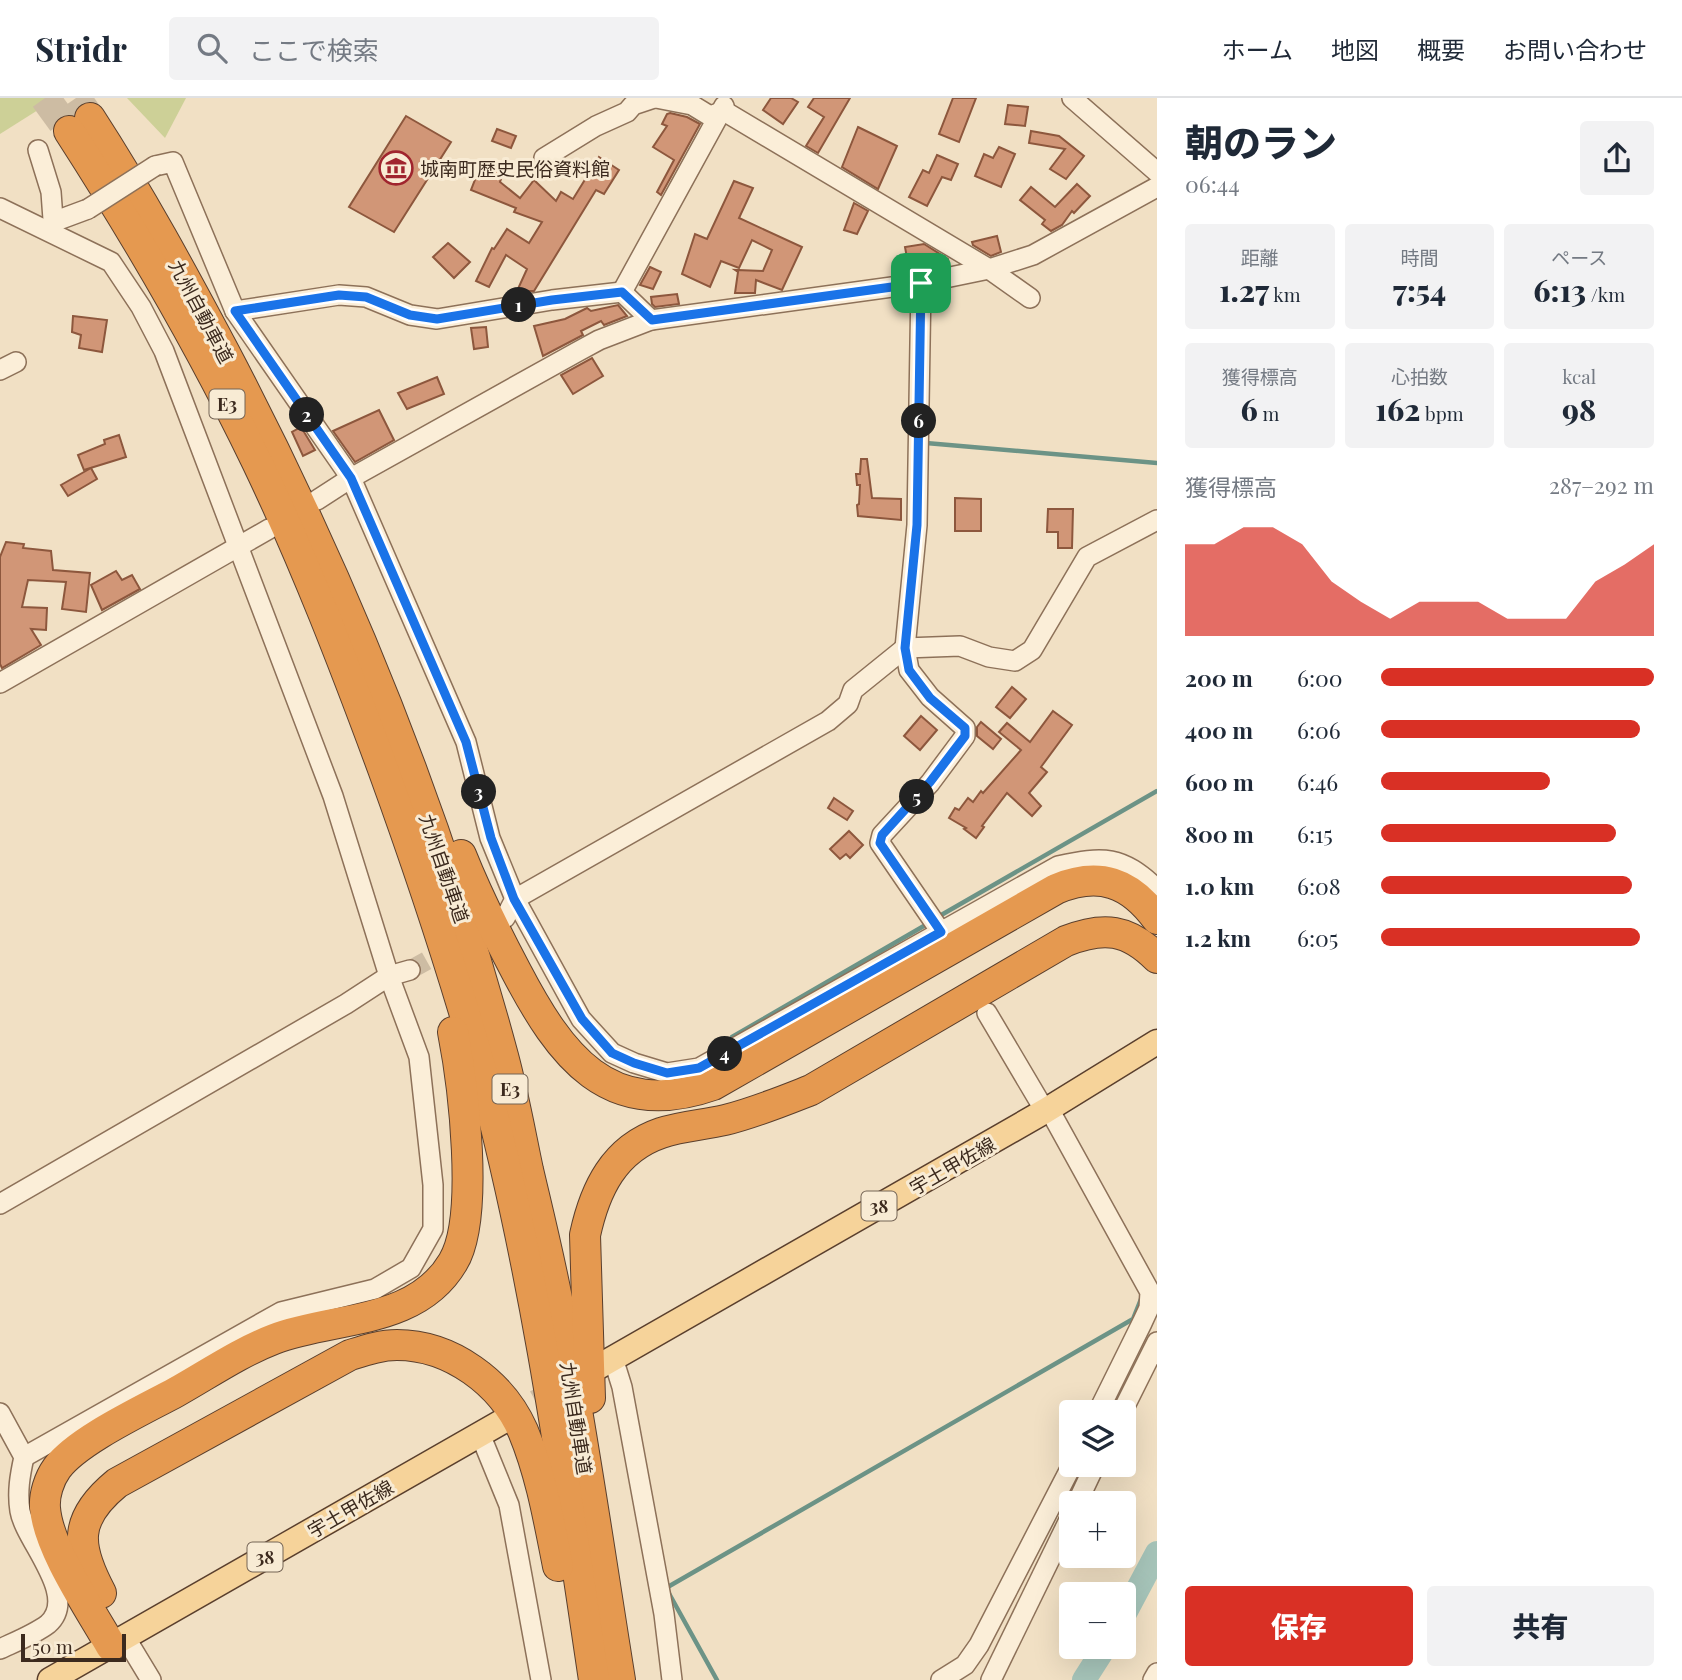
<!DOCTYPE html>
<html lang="ja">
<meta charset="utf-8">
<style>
:root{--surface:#fff;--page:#f2f2f3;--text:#1f2937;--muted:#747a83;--line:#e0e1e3;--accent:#d93025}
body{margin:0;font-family:"Playfair Display","Noto Sans JP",serif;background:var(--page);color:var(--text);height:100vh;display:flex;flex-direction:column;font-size:26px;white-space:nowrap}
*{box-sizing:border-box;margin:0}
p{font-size:23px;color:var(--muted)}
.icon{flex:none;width:38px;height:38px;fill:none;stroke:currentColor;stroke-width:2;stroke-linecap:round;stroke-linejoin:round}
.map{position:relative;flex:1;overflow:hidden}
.panel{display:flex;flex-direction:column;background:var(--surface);width:525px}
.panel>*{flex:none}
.tools{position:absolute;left:1059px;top:1302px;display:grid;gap:14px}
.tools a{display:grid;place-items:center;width:77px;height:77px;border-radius:7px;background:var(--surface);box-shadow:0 7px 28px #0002;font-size:35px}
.scale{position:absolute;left:21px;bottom:18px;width:105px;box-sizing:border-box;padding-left:7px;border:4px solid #3c2a1e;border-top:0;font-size:19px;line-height:24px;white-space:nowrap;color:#3c2a1e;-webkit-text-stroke:5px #f8ebd4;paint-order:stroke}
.pin{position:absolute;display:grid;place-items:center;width:60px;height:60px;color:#fff;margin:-30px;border-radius:14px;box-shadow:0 4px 10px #0006}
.km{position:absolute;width:35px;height:35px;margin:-18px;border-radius:50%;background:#222;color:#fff;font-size:19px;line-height:35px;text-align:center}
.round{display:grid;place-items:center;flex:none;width:74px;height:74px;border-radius:7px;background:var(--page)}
.headline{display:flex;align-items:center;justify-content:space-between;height:119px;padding:0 28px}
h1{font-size:38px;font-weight:800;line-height:52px}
.figures{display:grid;grid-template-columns:repeat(3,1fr);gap:10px;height:119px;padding:7px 28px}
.figures div{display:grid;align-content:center;border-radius:7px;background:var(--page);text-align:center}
.figures b{font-size:30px;font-weight:800}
.figures small{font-size:19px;font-weight:400}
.figures p{font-size:19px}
.chart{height:196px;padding:14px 28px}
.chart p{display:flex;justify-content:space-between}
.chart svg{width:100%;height:126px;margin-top:7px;fill:var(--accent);opacity:.7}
.primary-button{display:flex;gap:14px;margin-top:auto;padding:14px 28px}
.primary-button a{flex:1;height:80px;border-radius:7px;background:var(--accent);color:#fff;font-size:28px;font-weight:800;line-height:80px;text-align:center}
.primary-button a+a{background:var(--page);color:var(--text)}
ul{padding:0 28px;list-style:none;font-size:23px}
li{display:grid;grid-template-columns:112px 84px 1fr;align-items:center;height:52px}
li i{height:18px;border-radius:9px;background:var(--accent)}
header{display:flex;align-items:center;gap:42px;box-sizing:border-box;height:98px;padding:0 35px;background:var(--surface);border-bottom:2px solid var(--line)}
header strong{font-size:33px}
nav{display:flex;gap:38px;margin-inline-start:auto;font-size:24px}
.search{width:490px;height:63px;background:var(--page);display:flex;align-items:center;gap:18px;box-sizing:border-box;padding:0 24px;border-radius:7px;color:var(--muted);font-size:26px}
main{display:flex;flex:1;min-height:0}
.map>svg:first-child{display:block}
.green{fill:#cdd097}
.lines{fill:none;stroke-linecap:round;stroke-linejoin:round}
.stream{stroke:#6c9386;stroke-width:4.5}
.river{stroke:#a6c4b9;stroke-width:24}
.building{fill:#d19677;stroke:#8d573d;stroke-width:2}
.minor-tunnel{stroke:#cdbca3;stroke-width:19;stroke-dasharray:19 10;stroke-linecap:butt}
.major-tunnel{stroke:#cdbca3;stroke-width:24;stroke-dasharray:24 12;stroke-linecap:butt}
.highway-tunnel{stroke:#cdbca3;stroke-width:30;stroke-dasharray:30 15;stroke-linecap:butt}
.minor-casing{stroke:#8d7159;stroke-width:22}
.major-casing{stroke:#5a3f2d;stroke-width:27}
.highway-casing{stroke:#5a3f2d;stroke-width:32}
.minor{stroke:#fbeed8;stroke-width:19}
.major{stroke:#f6d39a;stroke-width:24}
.highway{stroke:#e59950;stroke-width:30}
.minor-bridge-casing{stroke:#8d7159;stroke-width:22;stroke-linecap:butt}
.minor-bridge{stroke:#fbeed8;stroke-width:19}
.route-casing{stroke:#fff;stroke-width:14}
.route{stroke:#1a73e8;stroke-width:9}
.labels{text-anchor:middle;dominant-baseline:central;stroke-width:6;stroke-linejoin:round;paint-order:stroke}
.shield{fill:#f8ebd4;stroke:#746455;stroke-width:2}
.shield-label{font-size:18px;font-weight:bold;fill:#3c2a1e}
.poi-label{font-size:19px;fill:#3c2a1e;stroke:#f8ebd4;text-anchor:start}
.street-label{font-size:19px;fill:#3c2a1e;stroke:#f8ebd4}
</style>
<header>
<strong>Stridr</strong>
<div class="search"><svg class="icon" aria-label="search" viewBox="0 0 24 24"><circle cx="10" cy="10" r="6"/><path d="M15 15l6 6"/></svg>ここで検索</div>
<nav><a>ホーム</a><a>地図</a><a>概要</a><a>お問い合わせ</a></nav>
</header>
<main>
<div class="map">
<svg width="1157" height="1582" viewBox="0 0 1157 1582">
<rect width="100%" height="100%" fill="#f1e0c4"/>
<g class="green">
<path d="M0,0H57L0,36Z"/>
<path d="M127,0H186L165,40Z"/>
</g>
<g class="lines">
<g class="stream">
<path d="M926,345L1157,365"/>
<path d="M936,820L1157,693"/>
<path d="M732,939L929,825"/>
<path d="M717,1582L666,1490L1133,1221L1141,1201"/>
</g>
<g class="river">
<path d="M1124,1517L1157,1455"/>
<path d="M1084,1582L1105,1549"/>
</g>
</g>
<g class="building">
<path d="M771,0H791L798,4L783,26L763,12Z"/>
<path d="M814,0H850L818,55L806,48L824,19L808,9Z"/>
<path d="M953,0H976L959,44L939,36Z"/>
<path d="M1008,7L1028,9L1025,28L1005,26Z"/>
<path d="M670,15L687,19L700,26L661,97L657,94L674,62L653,49L667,28L662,26L667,16Z"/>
<path d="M406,18L451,44L394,134L349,109Z"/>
<path d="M858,29L897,48L878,91L842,69Z"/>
<path d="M497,31L516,38L511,50L492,43Z"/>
<path d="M1031,33L1059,38L1084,58L1066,81L1050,71L1065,51L1029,45Z"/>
<path d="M999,49L1015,56L1001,89L975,78L984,56L993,60Z"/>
<path d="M937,57L958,66L951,82L942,79L927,108L909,99L923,72L929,75Z"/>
<path d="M599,59L619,72L604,96L596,92L534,193H517L527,171L506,157L489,189L476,183L492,150L494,151L507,131L529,145L542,124L514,114L516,110L471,92L482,64L505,69L500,84L520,100L534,82L556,103L561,94L573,101Z"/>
<path d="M734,83L753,90L739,120L802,149L782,192L756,182L755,195H735L738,174L735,172L763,173L772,152L752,142L739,170L721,163L710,189L682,176L695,136L707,141Z"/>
<path d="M1077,86L1090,98L1074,115L1072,113L1062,127L1051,133L1042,126L1045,122L1020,102L1031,89L1055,109Z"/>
<path d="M854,105L868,113L857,136L844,132Z"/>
<path d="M997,138L1001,154L991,158L973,147L972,144Z"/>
<path d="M448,145L470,164L454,180L433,159Z"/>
<path d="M924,146L948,161L949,167L904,175L903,160H907L905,149Z"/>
<path d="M650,169L661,174L653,191L640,187Z"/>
<path d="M677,196L679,206L655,209L652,206L651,199Z"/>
<path d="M618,207L627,218L604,227L601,223L581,233L583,237L543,258L534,228L565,221L587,210L591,213Z"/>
<path d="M73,218L107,222L102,254L79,250L81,237L72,234Z"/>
<path d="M486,229L488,249L474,251L471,230Z"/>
<path d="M592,260L603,278L573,296L561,277Z"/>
<path d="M437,279L444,296L407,311L398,295Z"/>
<path d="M379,312L394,342L355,364L333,333Z"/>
<path d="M301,329L315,352L303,358L292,334Z"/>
<path d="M119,337L126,359L84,372L78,357L105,346L104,342Z"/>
<path d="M861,361H867L872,400L901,401V422L858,418L857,407L859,406L860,387H857L856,376H860Z"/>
<path d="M91,370L97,381L68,398L61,387Z"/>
<path d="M955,400L981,401V433H955Z"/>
<path d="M1048,411H1073L1072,450H1058V434H1047Z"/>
<path d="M6,444L24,446L23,450L51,453L53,472L90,475L86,514L62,511L66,484L28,482L22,509L47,510L46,532L31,531L41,547L2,570L0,566V459Z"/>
<path d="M116,473L122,482L132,477L140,491L102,512L91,487Z"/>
<path d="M1012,589L1026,601L1010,620L996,609Z"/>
<path d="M1053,613L1072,627L1041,669L1047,674L1029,695L1041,708L1032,718L1007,695L982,728L984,729L976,740L964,731L966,730L949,720L955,710L959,712L968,700L973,704L981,693L983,695L1021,652L999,634L1007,625L1030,644Z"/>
<path d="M921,618L937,632L920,652L904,638Z"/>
<path d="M981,624L1001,641L993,651L977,638V629Z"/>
<path d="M834,700L853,713L847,722L828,710Z"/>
<path d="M849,733L863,747L850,760L846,756L840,761L830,751Z"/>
</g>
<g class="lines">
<path class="minor-tunnel" d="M410,872L455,847"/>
<path class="major-tunnel" d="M505,1322L565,1287"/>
<g class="highway-tunnel">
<path d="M45,0L69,33"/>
<path d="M76,0L90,20"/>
</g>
<defs>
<g id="minor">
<path d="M656,0L692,7L710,18L724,13L989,171L1030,200"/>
<path d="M1072,0L1157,74"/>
<path d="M38,52L51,94L54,135"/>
<path d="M544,60L596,28L627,14L633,7L654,0"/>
<path d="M155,68L173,64L235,213L351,380L466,644L490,740L515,801L581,921L612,955L634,965L667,975L699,970L1058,768C1104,758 1121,757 1157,791"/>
<path d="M0,110L111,164L141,209L164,253L333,698L389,878L419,959L433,1087V1131L411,1170L375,1191L281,1214L24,1359"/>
<path d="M53,124L88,111"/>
<path d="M921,185L917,427L905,550L909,572L930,599L965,630V638L930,685L882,737L880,745L941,834"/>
<path d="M622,194L724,8"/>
<path d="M622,194L651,222"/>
<path d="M235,213L339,197L366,199L410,217L437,221L552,202L622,194"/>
<path d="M0,272L16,264"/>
<path d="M317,402L351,380L577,254L599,242L651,222L921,185L989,171L1033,157L1157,89"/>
<path d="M0,585L269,431"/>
<path d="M505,820L515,801L828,623L848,606L853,592L905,550L960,548L989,559L1015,563L1032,552L1087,459L1157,422"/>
<path d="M987,915L1045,1013"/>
<path d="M1049,1011L1150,1194L1149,1210L1142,1225L1098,1314"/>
<path d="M0,1106L346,906L389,878L410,872"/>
<path d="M613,1260L622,1289L664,1516L672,1582"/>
<path d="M1122,1314L1157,1244"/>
<path d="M0,1315L24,1359C20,1377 17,1394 20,1413C25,1443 80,1498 48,1526C35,1536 15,1544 0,1551"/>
<path d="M480,1336L509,1407L541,1582"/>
<path d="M1077,1405L1095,1367"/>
<path d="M125,1539L151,1582"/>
<path d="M941,1582L965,1567L979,1547L1072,1367"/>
<path d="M991,1582L1071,1418"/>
<path d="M1153,1582L1157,1575"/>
</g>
<g id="major">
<path d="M598,1269L1045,1013L1157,944"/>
<path d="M50,1582L505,1322"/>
</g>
<g id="highway">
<path d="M90,20C140,97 184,178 227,259C343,481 438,715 503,958C513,995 520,1034 528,1072C540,1123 553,1175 562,1227C584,1345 601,1464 620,1582"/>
<path d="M69,33C138,140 202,250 257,364C305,464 345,568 383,671C420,773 454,875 483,979C536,1176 564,1380 594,1582"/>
<path d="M461,757C477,797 496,835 516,873C560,957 608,1024 713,987L1056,791C1099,773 1130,784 1157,821"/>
<path d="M590,1300L585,1137C595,1091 614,1051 661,1035C682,1028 704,1027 725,1022C754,1015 783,1003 811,992L1066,843C1104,828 1128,831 1157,860"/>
<path d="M101,1495C76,1448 73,1421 117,1385L350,1257C366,1252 381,1247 397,1247C451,1247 502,1285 523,1333C541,1376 549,1423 558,1468"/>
<path d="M111,1548C90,1511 48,1450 45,1410C44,1397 49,1381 57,1370C78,1342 143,1312 176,1294C208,1276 240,1254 274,1241C335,1218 416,1227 453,1164C480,1120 463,985 453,934"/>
</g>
</defs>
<use href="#minor" class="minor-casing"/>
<use href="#major" class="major-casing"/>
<use href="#highway" class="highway-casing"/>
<use href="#minor" class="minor"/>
<use href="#major" class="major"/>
<use href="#highway" class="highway"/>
<defs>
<path id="minor-bridge" d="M88,111L155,68"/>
</defs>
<use href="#minor-bridge" class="minor-bridge-casing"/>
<use href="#minor-bridge" class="minor-bridge"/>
</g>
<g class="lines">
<defs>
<path id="route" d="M921,185L917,427L905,550L909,572L930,600L965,630V638L930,684L882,737L880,745L941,834L699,970L667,975L634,965L612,955L582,921L514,801L491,740L466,644L351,380L235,213L339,197L366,199L410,217L437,221L552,202L622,194L652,222Z"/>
</defs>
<use href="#route" class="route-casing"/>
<use href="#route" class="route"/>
</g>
<defs>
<symbol id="museum-ring" viewBox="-11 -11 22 22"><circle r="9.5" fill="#f8ebd4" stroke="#a0252e" stroke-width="1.5"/><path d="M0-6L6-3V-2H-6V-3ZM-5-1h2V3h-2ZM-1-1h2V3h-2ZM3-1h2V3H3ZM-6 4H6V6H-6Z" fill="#a0252e"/></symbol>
</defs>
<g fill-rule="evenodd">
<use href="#museum-ring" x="377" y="51" width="38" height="38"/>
</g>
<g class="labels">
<g class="shield">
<rect x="209.5" y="291.5" width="35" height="29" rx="5"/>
<rect x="492.5" y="976.5" width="35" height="29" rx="5"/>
<rect x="861.5" y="1093.5" width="35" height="29" rx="5"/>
<rect x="247.5" y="1444.5" width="35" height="29" rx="5"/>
</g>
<g class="shield-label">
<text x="227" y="306">E3</text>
<text x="510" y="991">E3</text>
<text x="879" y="1108">38</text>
<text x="265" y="1459">38</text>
</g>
<g class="poi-label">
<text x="420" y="70">城南町歴史民俗資料館</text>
</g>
<g class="street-label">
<text transform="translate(202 213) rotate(62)">九州自動車道</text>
<text transform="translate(445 770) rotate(71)">九州自動車道</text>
<text transform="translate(952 1067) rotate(-30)">宇土甲佐線</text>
<text transform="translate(577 1320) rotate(81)">九州自動車道</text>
<text transform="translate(350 1410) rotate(-30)">宇土甲佐線</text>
</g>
</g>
</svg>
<div class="tools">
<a><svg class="icon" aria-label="layers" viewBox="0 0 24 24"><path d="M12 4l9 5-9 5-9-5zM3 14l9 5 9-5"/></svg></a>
<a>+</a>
<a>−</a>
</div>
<div class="scale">50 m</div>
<div class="pin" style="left:921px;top:185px;background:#1e9e55"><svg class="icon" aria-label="arrive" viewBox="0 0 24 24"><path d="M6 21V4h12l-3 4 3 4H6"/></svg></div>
<b class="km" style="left:519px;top:207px">1</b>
<b class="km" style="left:307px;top:317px">2</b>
<b class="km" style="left:479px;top:694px">3</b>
<b class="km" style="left:725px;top:956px">4</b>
<b class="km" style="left:917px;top:699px">5</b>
<b class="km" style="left:919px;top:323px">6</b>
</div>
<section class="panel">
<div class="headline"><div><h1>朝のラン</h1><p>06:44</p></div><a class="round"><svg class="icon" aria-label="share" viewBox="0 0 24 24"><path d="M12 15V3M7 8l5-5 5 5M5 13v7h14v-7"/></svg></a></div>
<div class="figures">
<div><p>距離</p><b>1.27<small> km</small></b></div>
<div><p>時間</p><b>7:54</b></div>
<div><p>ペース</p><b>6:13<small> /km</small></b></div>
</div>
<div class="figures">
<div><p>獲得標高</p><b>6<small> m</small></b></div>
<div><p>心拍数</p><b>162<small> bpm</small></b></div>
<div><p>kcal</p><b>98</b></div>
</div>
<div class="chart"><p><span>獲得標高</span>287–292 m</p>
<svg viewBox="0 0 160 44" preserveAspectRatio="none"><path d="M0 44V12L10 12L20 6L30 6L40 12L50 25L60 32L70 38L80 32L90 32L100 32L110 38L120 38L130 38L140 25L150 19L160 12V44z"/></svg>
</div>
<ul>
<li><b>200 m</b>6:00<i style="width:100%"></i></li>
<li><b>400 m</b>6:06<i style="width:95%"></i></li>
<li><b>600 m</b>6:46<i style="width:62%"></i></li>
<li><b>800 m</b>6:15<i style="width:86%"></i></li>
<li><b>1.0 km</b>6:08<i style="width:92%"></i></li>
<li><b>1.2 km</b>6:05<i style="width:95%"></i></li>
</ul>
<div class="primary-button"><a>保存</a><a>共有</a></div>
</section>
</main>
